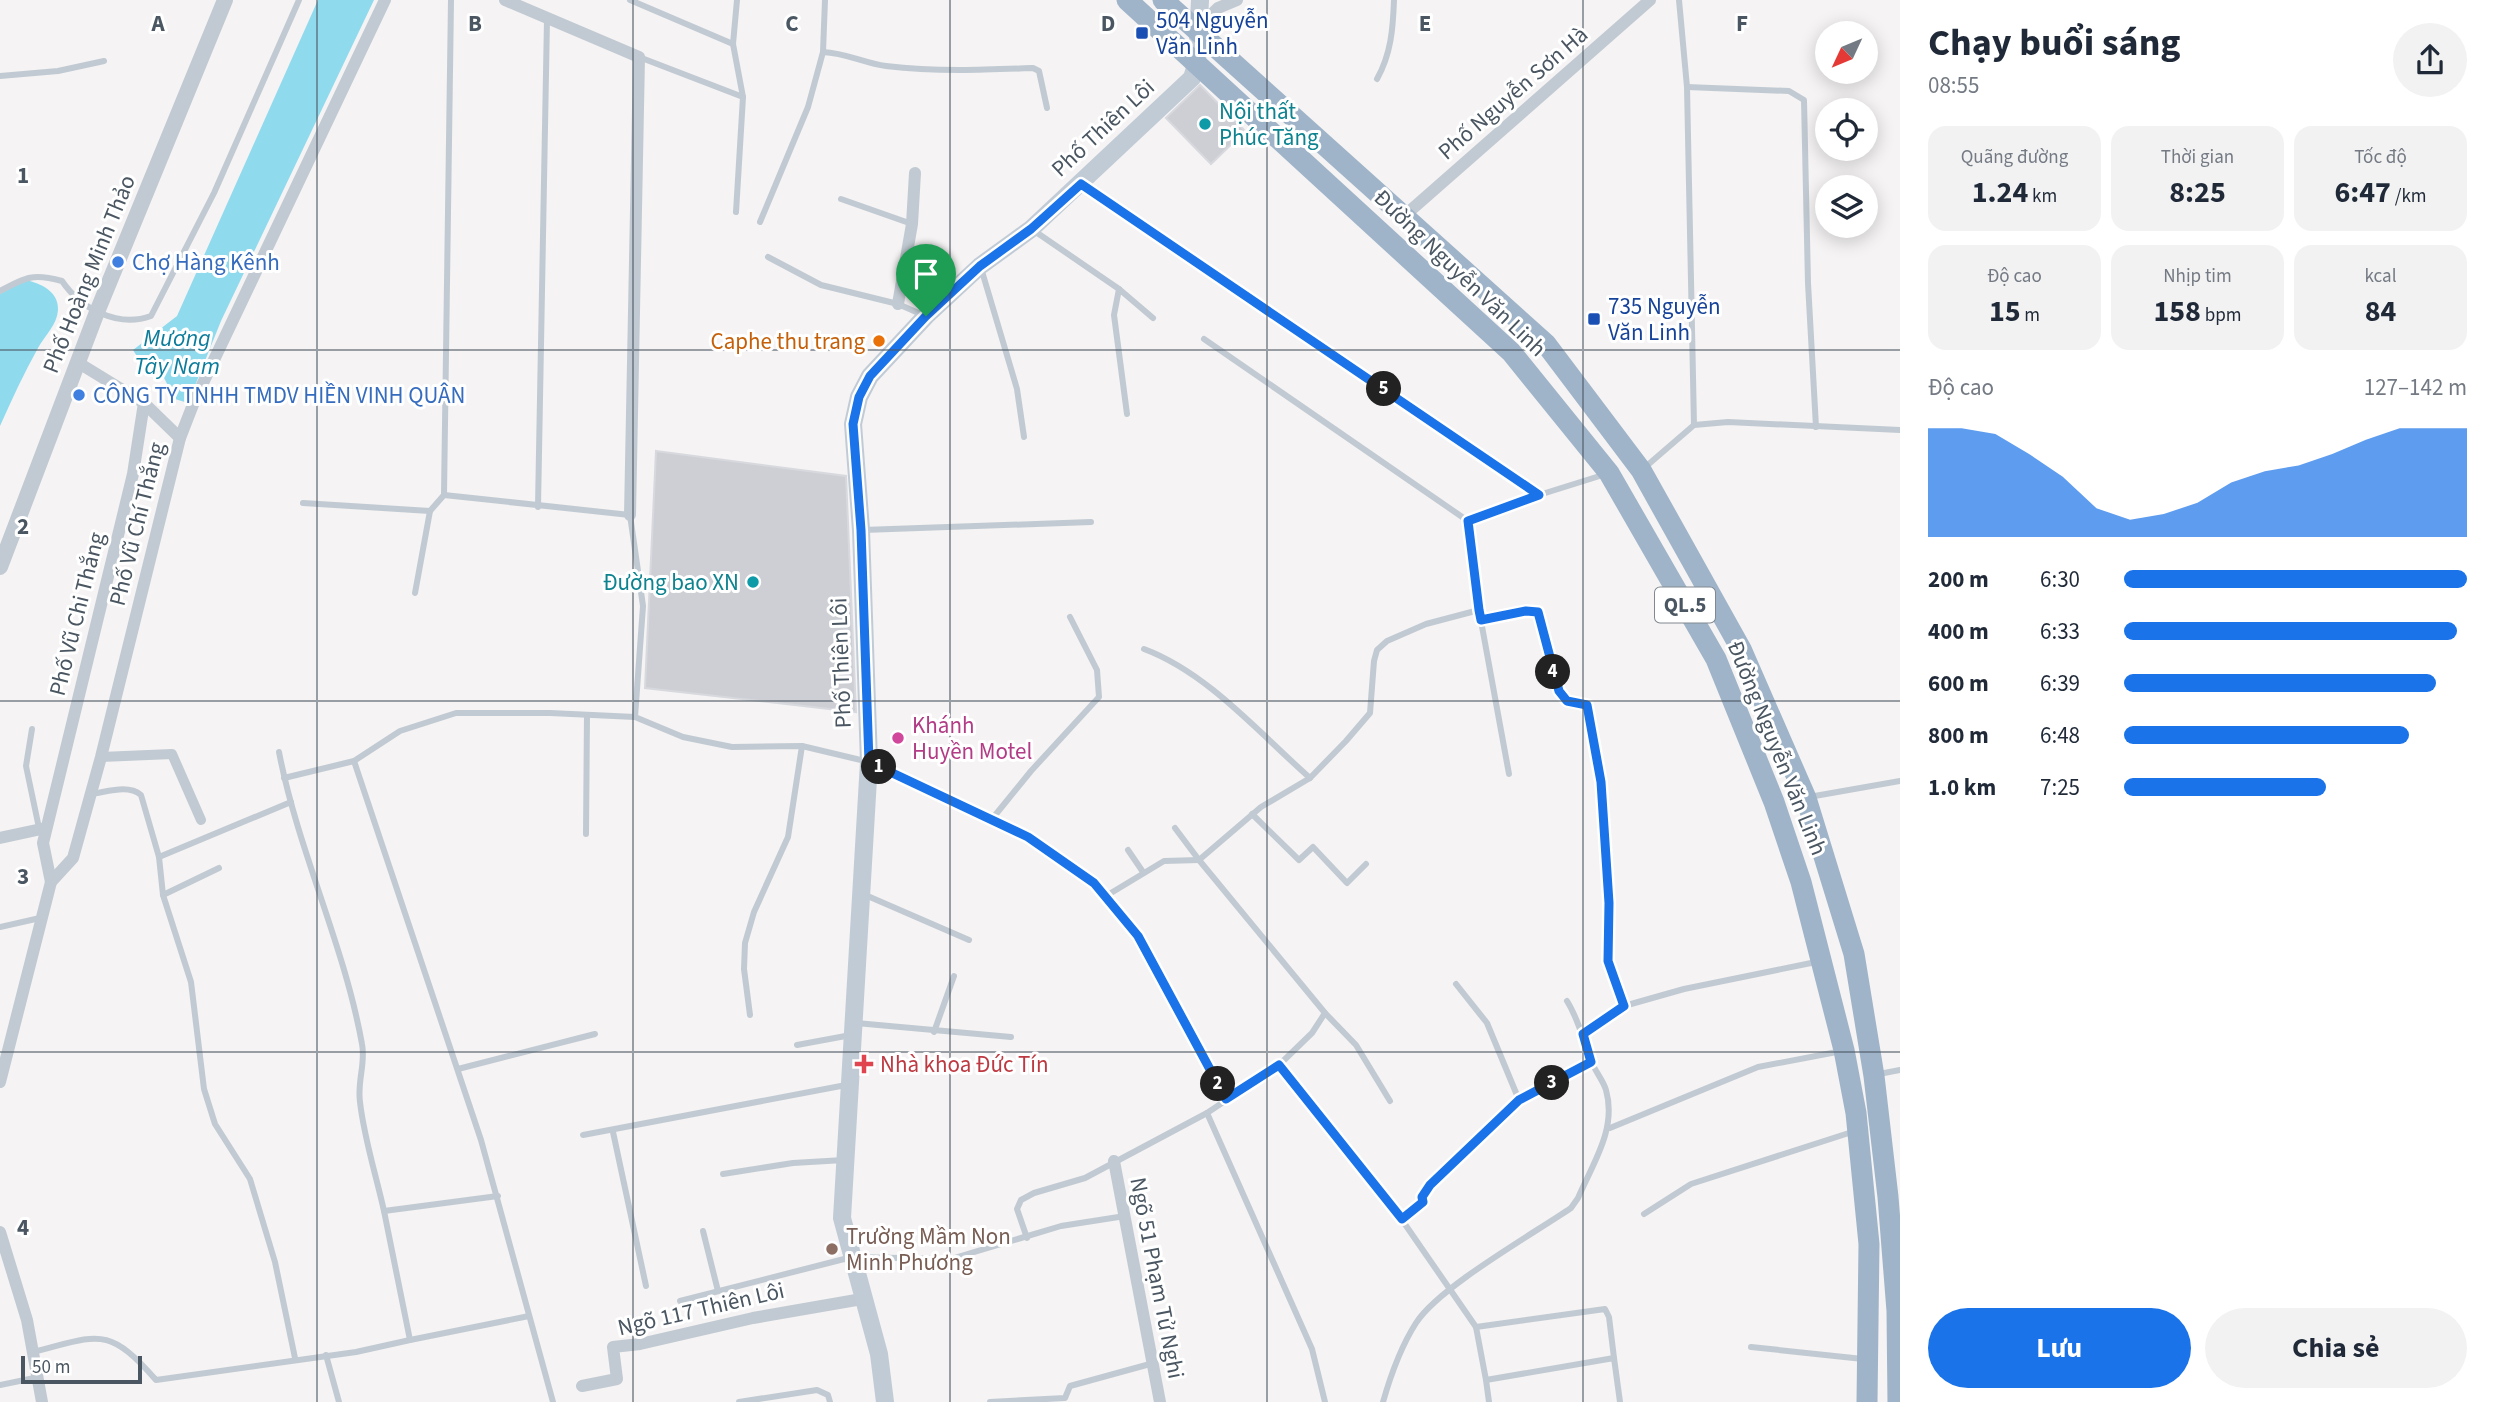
<!DOCTYPE html>
<html lang="vi">
<meta charset="utf-8">
<style>
:root{--surface:#fff;--page:#f2f2f3;--text:#1f2937;--muted:#747a83;--accent:#1a73e8}
body{margin:0;font-family:"Source Sans 3",sans-serif;background:var(--page);color:var(--text);height:100vh;display:flex;flex-direction:column;font-size:26px;white-space:nowrap}
*{box-sizing:border-box;margin:0}
p{font-size:23px;color:var(--muted)}
.icon{flex:none;width:38px;height:38px;fill:none;stroke:currentColor;stroke-width:2;stroke-linecap:round;stroke-linejoin:round}
.map{position:relative;flex:1;overflow:hidden}
.sheet{display:flex;flex-direction:column;background:var(--surface);width:595px}
.sheet>*{flex:none}
.needle{width:46px;rotate:226deg}
.buttons{position:absolute;left:1815px;top:21px;display:grid;gap:14px}
.buttons a{display:grid;place-items:center;width:63px;height:63px;border-radius:50%;background:var(--surface);box-shadow:0 4px 18px #0003;font-size:35px}
.scale{position:absolute;left:21px;bottom:18px;width:121px;box-sizing:border-box;padding-left:7px;border:4px solid #4a5661;border-top:0;font-size:19px;line-height:24px;white-space:nowrap;color:#4a5661;-webkit-text-stroke:5px #fff;paint-order:stroke}
.pin{position:absolute;display:grid;place-items:center;width:60px;height:60px;color:#fff;margin:-72px -30px;border-radius:50% 50% 50% 0;rotate:-45deg;box-shadow:0 0 7px #0007}
.pin .icon{rotate:45deg}
.km{position:absolute;width:35px;height:35px;margin:-18px;border-radius:50%;background:#222;color:#fff;font-size:19px;line-height:35px;text-align:center}
.round{display:grid;place-items:center;flex:none;width:74px;height:74px;border-radius:37px;background:var(--page)}
.head{display:flex;align-items:center;justify-content:space-between;height:119px;padding:0 28px}
h1{font-size:38px;font-weight:700;line-height:52px}
.stats{display:grid;grid-template-columns:repeat(3,1fr);gap:10px;height:119px;padding:7px 28px}
.stats div{display:grid;align-content:center;border-radius:18px;background:var(--page);text-align:center}
.stats b{font-size:30px;font-weight:700}
.stats small{font-size:19px;font-weight:400}
.stats p{font-size:19px}
.chart{height:196px;padding:14px 28px}
.chart p{display:flex;justify-content:space-between}
.chart svg{width:100%;height:126px;margin-top:7px;fill:var(--accent);opacity:.7}
.primary-button{display:flex;gap:14px;margin-top:auto;padding:14px 28px}
.primary-button a{flex:1;height:80px;border-radius:42px;background:var(--accent);color:#fff;font-size:28px;font-weight:700;line-height:80px;text-align:center}
.primary-button a+a{background:var(--page);color:var(--text)}
ul{padding:0 28px;list-style:none;font-size:23px}
li{display:grid;grid-template-columns:112px 84px 1fr;align-items:center;height:52px}
li i{height:18px;border-radius:9px;background:var(--accent)}
main{display:flex;flex:1;min-height:0}
.map>svg:first-child{display:block}
.water{fill:#90daee}
.building{fill:#cdcfd5;stroke:#d7d9de;stroke-width:2}
.lines{fill:none;stroke-linecap:round;stroke-linejoin:round}
.service{stroke:#c1cad2;stroke-width:6}
.pedestrian{stroke:#c1cad2;stroke-width:10}
.minor{stroke:#c1cad2;stroke-width:12}
.tertiary{stroke:#c1cad2;stroke-width:16}
.secondary{stroke:#c1cbd6;stroke-width:18}
.trunk{stroke:#9fb4c9;stroke-width:21}
.route-casing{stroke:#fff;stroke-width:14}
.route{stroke:#1a73e8;stroke-width:9}
.grid{fill:none;stroke:#4a5661;stroke-width:2;stroke-opacity:0.55}
.transit-dot{fill:#1a4fb4;stroke:#fff;stroke-width:2.5}
.culture-dot{fill:#0f9aa8;stroke:#fff;stroke-width:2.5}
.shop-dot{fill:#3f7fe0;stroke:#fff;stroke-width:2.5}
.food-dot{fill:#e8710a;stroke:#fff;stroke-width:2.5}
.hotel-dot{fill:#d1479c;stroke:#fff;stroke-width:2.5}
.health-dot{fill:#e0444e;stroke:#fff;stroke-width:2.5}
.education-dot{fill:#8d6e63;stroke:#fff;stroke-width:2.5}
.labels{text-anchor:middle;dominant-baseline:central;stroke-width:6;stroke-linejoin:round;paint-order:stroke}
.shield{fill:#fff;stroke:#808990;stroke-width:2}
.shield-label{font-size:21px;font-weight:bold;fill:#4a5661}
.transit-label{font-size:23px;fill:#164399;stroke:#fff;text-anchor:start}
.street-label{font-size:23px;fill:#4a5661;stroke:#fff}
.culture-label{font-size:23px;fill:#0d838f;stroke:#fff;text-anchor:start}
.shop-label{font-size:23px;fill:#366cbe;stroke:#fff;text-anchor:start}
.food-label{font-size:23px;fill:#c56008;stroke:#fff;text-anchor:end}
.hotel-label{font-size:23px;fill:#b23c85;stroke:#fff;text-anchor:start}
.health-label{font-size:23px;fill:#be3a42;stroke:#fff;text-anchor:start}
.education-label{font-size:23px;fill:#785e54;stroke:#fff;text-anchor:start}
.water-label{font-size:24px;font-style:italic;fill:#0c7c9b;stroke:#fff}
.grid-label{font-size:23px;text-anchor:middle;font-weight:bold;fill:#4a5661;stroke:#fff;stroke-width:6;stroke-linejoin:round;paint-order:stroke}
</style>
<main>
<div class="map">
<svg width="1900" height="1402" viewBox="0 0 1900 1402">
<rect width="100%" height="100%" fill="#f5f3f3"/>
<g class="water">
<path d="M318,0H374L221,321L188,403L175,399L163,376L140,361L133,350L177,316Z"/>
<path d="M25,280C40,283 59,291 58,310C57,325 45,335 38,348C24,373 12,399 0,426V294Z"/>
</g>
<g class="building">
<path d="M1200,85L1245,131L1211,164L1166,118Z"/>
<path d="M656,451L846,476L856,712L645,688Z"/>
</g>
<g class="lines">
<g class="service">
<path d="M630,0L733,44"/>
<path d="M1679,0L1687,87L1694,425"/>
<path d="M823,52C846,53 864,63 886,66C936,72 984,70 1033,68L1039,71L1047,108"/>
<path d="M639,57L743,97"/>
<path d="M0,76L58,71L104,61"/>
<path d="M1377,79C1391,54 1393,29 1394,0"/>
<path d="M1687,87L1789,91L1804,100L1808,283L1816,427"/>
<path d="M1082,185L1539,495L1606,474"/>
<path d="M841,199L912,224"/>
<path d="M736,212L743,97L733,44L737,0"/>
<path d="M760,222L808,107L823,52L825,0"/>
<path d="M1033,230L1119,289L1153,318"/>
<path d="M768,257L821,285L898,304L923,315"/>
<path d="M981,268L1017,389L1024,437"/>
<path d="M1119,289L1114,315L1127,414"/>
<path d="M0,291C26,277 33,273 62,281C81,309 118,328 151,316L214,193L299,0"/>
<path d="M1204,339L1468,521L1539,495"/>
<path d="M1643,469L1694,425L1728,422L1900,430"/>
<path d="M444,495L630,515L643,606L635,717"/>
<path d="M303,503L430,511"/>
<path d="M538,507L547,19"/>
<path d="M1468,521L1479,610L1509,774"/>
<path d="M863,530L1091,522"/>
<path d="M415,593L430,511L444,495L451,0"/>
<path d="M1481,620L1526,611L1538,612L1559,691L1567,701L1587,705L1602,782L1609,903L1608,961L1624,1006"/>
<path d="M1144,649C1208,673 1259,733 1310,778"/>
<path d="M32,729L26,766L39,828"/>
<path d="M279,752C298,851 344,944 362,1044C366,1063 357,1081 360,1102C364,1138 376,1175 384,1211L498,1196"/>
<path d="M354,761L481,1140L553,1402"/>
<path d="M284,778L354,761L400,731L456,713H550L635,717L683,737L732,747L802,746L869,762L1028,837L1094,883L1138,936L1226,1099"/>
<path d="M91,794C107,792 128,784 141,795L159,857L163,895L191,982L204,1089L215,1124L250,1179L275,1262L295,1358"/>
<path d="M1809,797L1900,781"/>
<path d="M1252,814L1299,860L1313,847L1347,883L1366,864"/>
<path d="M992,819L1031,771L1099,697L1097,670L1070,617"/>
<path d="M1175,828L1199,860"/>
<path d="M586,834L587,715"/>
<path d="M1128,850L1143,872"/>
<path d="M159,857L291,802"/>
<path d="M863,894L969,940"/>
<path d="M163,895L219,868"/>
<path d="M1106,896L1164,861L1199,860"/>
<path d="M0,927L40,918"/>
<path d="M1456,984L1487,1023L1519,1100"/>
<path d="M1325,1013L1356,1045L1390,1101"/>
<path d="M750,1015L744,969L745,943L754,912L788,837L802,746"/>
<path d="M856,1023L1011,1037"/>
<path d="M934,1032L954,976"/>
<path d="M1583,1034L1624,1006L1684,989L1816,962"/>
<path d="M797,1045L851,1035"/>
<path d="M1279,1065L1312,1033L1325,1013L1199,860L1261,807L1310,778L1346,741L1370,713L1374,661L1377,650L1387,641L1426,624L1479,610"/>
<path d="M458,1069L595,1034"/>
<path d="M1879,1074L1900,1070"/>
<path d="M1207,1113L1312,1349L1325,1402"/>
<path d="M1610,1128L1758,1067L1842,1051"/>
<path d="M613,1132L646,1286"/>
<path d="M583,1135L846,1085"/>
<path d="M723,1174L793,1163L844,1160"/>
<path d="M1644,1214L1691,1184L1852,1132"/>
<path d="M1402,1219L1423,1202L1422,1197L1430,1185L1519,1100L1591,1062"/>
<path d="M703,1231L718,1291"/>
<path d="M1027,1238L1017,1209L1021,1200L1034,1193L1085,1178L1207,1113L1279,1065L1391,1204L1476,1327L1486,1380L1614,1358L1620,1402"/>
<path d="M680,1301L852,1257L951,1259L1061,1226L1125,1216"/>
<path d="M1476,1327L1605,1309L1609,1317L1614,1358"/>
<path d="M410,1340L529,1316"/>
<path d="M1751,1347L1863,1359"/>
<path d="M33,1352C98,1336 107,1324 156,1380L356,1352L410,1340L384,1211"/>
<path d="M326,1355L339,1402"/>
<path d="M1486,1380L1489,1402"/>
<path d="M0,1385L39,1377"/>
<path d="M739,1402L817,1390L828,1395L830,1402"/>
<path d="M990,1402L1065,1398L1070,1386L1150,1364"/>
<path d="M1383,1402C1391,1374 1400,1348 1416,1323C1439,1287 1533,1234 1571,1208L1578,1198C1593,1163 1617,1129 1606,1090C1603,1080 1595,1071 1591,1061C1583,1040 1579,1020 1567,1001"/>
</g>
<path class="pedestrian" d="M101,757L172,754L201,820"/>
<g class="minor">
<path d="M505,0L639,57L630,515"/>
<path d="M1198,28L1218,8L1237,0"/>
<path d="M1403,217L1650,0"/>
<path d="M898,304L912,224L915,173"/>
<path d="M77,362L144,403L180,438"/>
<path d="M0,838L46,828"/>
<path d="M51,882L43,843L133,474L144,403"/>
<path d="M0,1082L51,882L73,858L101,757L180,438L194,402L385,0"/>
<path d="M1114,1161L1160,1402"/>
<path d="M0,1232L27,1320L42,1402"/>
<path d="M582,1386L617,1379L613,1347L640,1344L753,1318L862,1299"/>
</g>
<path class="tertiary" d="M0,567L97,312L225,0"/>
<path class="secondary" d="M885,1402L879,1354L842,1218L869,762L861,530L853,424L859,397L870,376L926,316L980,266L1031,229L1192,78L1197,62L1200,0"/>
<g class="trunk">
<path d="M1127,0L1511,352L1609,473L1716,659L1774,802L1801,882L1844,1050L1856,1113L1869,1244L1867,1402"/>
<path d="M1163,0L1546,344L1641,470L1741,649L1806,798L1854,954L1874,1076L1888,1197L1897,1311L1898,1402"/>
</g>
</g>
<g class="lines">
<defs>
<path id="route" d="M1081,184L1539,495L1468,521L1479,610L1481,620L1526,611L1538,612L1559,691L1567,701L1587,705L1601,782L1609,903L1608,961L1624,1006L1583,1034L1591,1062L1519,1100L1430,1185L1422,1197L1423,1202L1402,1219L1279,1065L1226,1099L1138,936L1094,883L1028,837L869,762L861,530L853,424L859,397L870,376L926,316L980,266L1031,229Z"/>
</defs>
<use href="#route" class="route-casing"/>
<use href="#route" class="route"/>
</g>
<path class="grid" d="M317,0V1402M633,0V1402M950,0V1402M1267,0V1402M1583,0V1402M0,350H1900M0,701H1900M0,1052H1900"/>
<g class="transit-dot">
<rect x="1135" y="26" width="14" height="14" rx="3.5"/>
<rect x="1587" y="312" width="14" height="14" rx="3.5"/>
</g>
<g class="culture-dot">
<circle cx="1205" cy="124" r="7"/>
<circle cx="753" cy="582" r="7"/>
</g>
<g class="shop-dot">
<circle cx="118" cy="262" r="7"/>
<circle cx="79" cy="395" r="7"/>
</g>
<circle class="food-dot" cx="879" cy="341" r="7"/>
<circle class="hotel-dot" cx="898" cy="738" r="7"/>
<path class="health-dot" d="M860.5 1053.5h7v7h7v7h-7v7h-7v-7h-7v-7h7z"/>
<circle class="education-dot" cx="832" cy="1249" r="7"/>
<g class="labels">
<rect class="shield" x="1655" y="587.5" width="60" height="35" rx="5"/>
<g class="shield-label">
<text x="1685" y="605">QL.5</text>
</g>
<g class="transit-label">
<text x="1156" y="20">504 Nguyễn<tspan x="1156" dy="26">Văn Linh</tspan></text>
<text x="1608" y="306">735 Nguyễn<tspan x="1608" dy="26">Văn Linh</tspan></text>
</g>
<g class="street-label">
<text transform="translate(1513 93) rotate(-41)">Phố Nguyễn Sơn Hà</text>
<text transform="translate(1103 128) rotate(-43)">Phố Thiên Lôi</text>
<text transform="translate(1460 273) rotate(44)">Đường Nguyễn Văn Linh</text>
<text transform="translate(89 274) rotate(-68)">Phố Hoàng Minh Thảo</text>
<text transform="translate(137 524) rotate(-76)">Phố Vũ Chí Thắng</text>
<text transform="translate(77 614) rotate(-76)">Phố Vũ Chi Thắng</text>
<text transform="translate(841 663) rotate(-92)">Phố Thiên Lôi</text>
<text transform="translate(1777 748) rotate(68)">Đường Nguyễn Văn Linh</text>
<text transform="translate(1157 1278) rotate(79)">Ngõ 51 Phạm Tử Nghi</text>
<text transform="translate(701 1309) rotate(-13)">Ngõ 117 Thiên Lôi</text>
</g>
<g class="culture-label">
<text x="1219" y="111">Nội thất<tspan x="1219" dy="26">Phúc Tăng</tspan></text>
<text x="739" y="582" text-anchor="end">Đường bao XN</text>
</g>
<g class="shop-label">
<text x="132" y="262">Chợ Hàng Kênh</text>
<text x="93" y="395">CÔNG TY TNHH TMDV HIỀN VINH QUÂN</text>
</g>
<g class="food-label">
<text x="865" y="341">Caphe thu trang</text>
</g>
<g class="hotel-label">
<text x="912" y="725">Khánh<tspan x="912" dy="26">Huyền Motel</tspan></text>
</g>
<g class="health-label">
<text x="880" y="1064">Nhà khoa Đức Tín</text>
</g>
<g class="education-label">
<text x="846" y="1236">Trường Mầm Non<tspan x="846" dy="26">Minh Phương</tspan></text>
</g>
<g class="water-label">
<text x="177" y="338">Mương<tspan x="177" dy="28">Tây Nam</tspan></text>
</g>
</g>
<g class="grid-label">
<text x="158" y="31">A</text>
<text x="475" y="31">B</text>
<text x="792" y="31">C</text>
<text x="1108" y="31">D</text>
<text x="1425" y="31">E</text>
<text x="1742" y="31">F</text>
<text x="23" y="183">1</text>
<text x="23" y="534">2</text>
<text x="23" y="884">3</text>
<text x="23" y="1235">4</text>
</g>
</svg>
<div class="buttons">
<a><svg class="needle" viewBox="-14 -14 28 28"><path d="M0-13l5 13h-10z" fill="#e53935"/><path d="M0 13l5-13h-10z" fill="#747a83"/></svg></a>
<a><svg class="icon" aria-label="locate" viewBox="0 0 24 24"><circle cx="12" cy="12" r="6"/><path d="M12 2v4M12 18v4M2 12h4M18 12h4"/></svg></a>
<a><svg class="icon" aria-label="layers" viewBox="0 0 24 24"><path d="M12 4l9 5-9 5-9-5zM3 14l9 5 9-5"/></svg></a>
</div>
<div class="scale">50 m</div>
<div class="pin" style="left:926px;top:316px;background:#1e9e55"><svg class="icon" aria-label="arrive" viewBox="0 0 24 24"><path d="M6 21V4h12l-3 4 3 4H6"/></svg></div>
<b class="km" style="left:879px;top:767px">1</b>
<b class="km" style="left:1218px;top:1084px">2</b>
<b class="km" style="left:1552px;top:1083px">3</b>
<b class="km" style="left:1553px;top:672px">4</b>
<b class="km" style="left:1384px;top:389px">5</b>
</div>
<section class="sheet">
<div class="head"><div><h1>Chạy buổi sáng</h1><p>08:55</p></div><a class="round"><svg class="icon" aria-label="share" viewBox="0 0 24 24"><path d="M12 15V3M7 8l5-5 5 5M5 13v7h14v-7"/></svg></a></div>
<div class="stats">
<div><p>Quãng đường</p><b>1.24<small> km</small></b></div>
<div><p>Thời gian</p><b>8:25</b></div>
<div><p>Tốc độ</p><b>6:47<small> /km</small></b></div>
</div>
<div class="stats">
<div><p>Độ cao</p><b>15<small> m</small></b></div>
<div><p>Nhịp tim</p><b>158<small> bpm</small></b></div>
<div><p>kcal</p><b>84</b></div>
</div>
<div class="chart"><p><span>Độ cao</span>127–142 m</p>
<svg viewBox="0 0 160 44" preserveAspectRatio="none"><path d="M0 44V6L10 6L20 8L30 15L40 23L50 34L60 38L70 36L80 32L90 25L100 21L110 19L120 15L130 10L140 6L150 6L160 6V44z"/></svg>
</div>
<ul>
<li><b>200 m</b>6:30<i style="width:100%"></i></li>
<li><b>400 m</b>6:33<i style="width:97%"></i></li>
<li><b>600 m</b>6:39<i style="width:91%"></i></li>
<li><b>800 m</b>6:48<i style="width:83%"></i></li>
<li><b>1.0 km</b>7:25<i style="width:59%"></i></li>
</ul>
<div class="primary-button"><a>Lưu</a><a>Chia sẻ</a></div>
</section>
</main>
